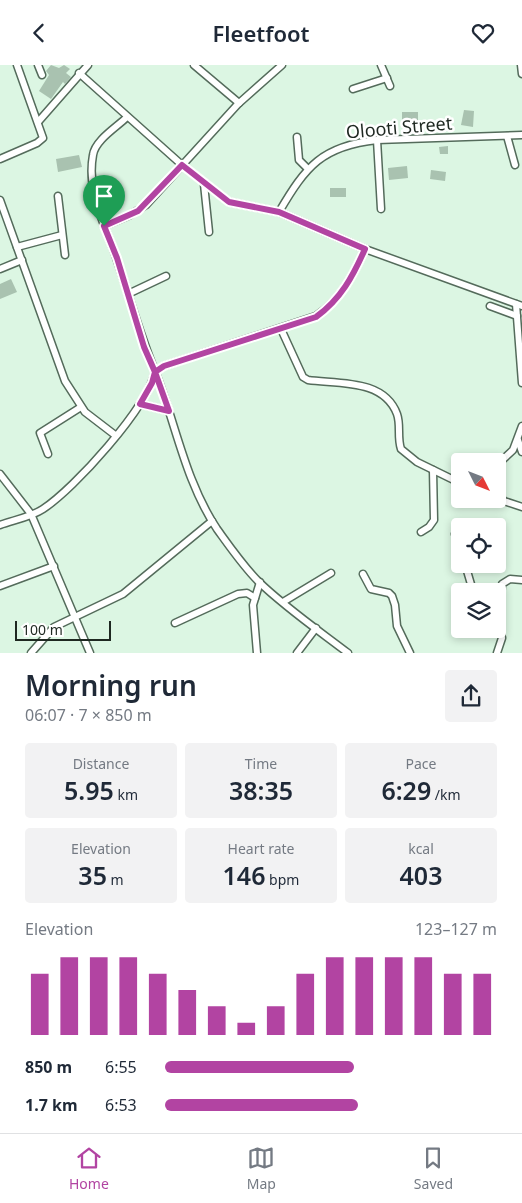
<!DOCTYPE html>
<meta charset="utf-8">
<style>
:root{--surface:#fff;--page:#f2f2f3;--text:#1f2937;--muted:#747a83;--line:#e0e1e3;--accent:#b244a2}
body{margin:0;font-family:"Noto Sans",sans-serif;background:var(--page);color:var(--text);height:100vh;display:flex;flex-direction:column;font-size:19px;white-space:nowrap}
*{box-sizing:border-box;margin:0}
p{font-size:16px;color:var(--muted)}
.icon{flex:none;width:28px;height:28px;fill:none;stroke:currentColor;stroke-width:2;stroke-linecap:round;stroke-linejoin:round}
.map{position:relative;height:588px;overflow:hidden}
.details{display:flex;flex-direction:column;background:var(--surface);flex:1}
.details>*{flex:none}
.needle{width:32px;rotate:132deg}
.tools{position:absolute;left:451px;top:388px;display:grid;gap:10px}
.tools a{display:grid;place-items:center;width:55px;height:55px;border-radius:5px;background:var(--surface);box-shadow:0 2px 8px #0003;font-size:25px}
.scale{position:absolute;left:15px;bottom:12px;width:96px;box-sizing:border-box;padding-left:5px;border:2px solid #1e2821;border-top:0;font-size:14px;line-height:18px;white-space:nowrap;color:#1e2821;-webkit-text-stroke:4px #fff;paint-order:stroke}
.pin{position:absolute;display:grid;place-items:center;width:42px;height:42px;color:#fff;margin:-51px -21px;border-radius:50% 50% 50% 0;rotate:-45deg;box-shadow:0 0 5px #0007}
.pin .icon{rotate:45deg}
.round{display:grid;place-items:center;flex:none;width:52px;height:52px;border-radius:5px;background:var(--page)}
.summary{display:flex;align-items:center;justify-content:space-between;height:85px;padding:0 25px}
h1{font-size:28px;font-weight:600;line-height:38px}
.figures{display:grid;grid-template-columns:repeat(3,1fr);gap:8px;height:85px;padding:5px 25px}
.figures div{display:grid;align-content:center;border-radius:5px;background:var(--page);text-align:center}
.figures b{font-size:25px;font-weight:600}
.figures small{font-size:14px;font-weight:400}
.figures p{font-size:14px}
.chart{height:140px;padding:10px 25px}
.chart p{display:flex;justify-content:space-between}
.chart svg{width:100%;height:90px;margin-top:5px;stroke:var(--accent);stroke-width:6}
ul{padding:0 25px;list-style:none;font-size:16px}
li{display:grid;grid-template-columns:80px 60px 1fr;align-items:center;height:38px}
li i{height:12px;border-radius:6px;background:var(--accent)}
header{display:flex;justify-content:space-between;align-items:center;height:65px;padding:0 25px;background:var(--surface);font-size:22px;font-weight:600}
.tab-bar{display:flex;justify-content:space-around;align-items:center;height:70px;border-top:1px solid var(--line);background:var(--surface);font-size:14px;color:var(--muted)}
.tab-bar a{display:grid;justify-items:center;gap:2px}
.tab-bar .active{color:var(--accent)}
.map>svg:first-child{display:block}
.building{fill:#a9c2b0}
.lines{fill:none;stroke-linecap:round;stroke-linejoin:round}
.minor-casing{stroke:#546b5b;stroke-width:9}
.minor{stroke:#fff;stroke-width:6}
.route-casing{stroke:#fff;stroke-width:10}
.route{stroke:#b244a2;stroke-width:6}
.labels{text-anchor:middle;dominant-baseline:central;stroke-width:5;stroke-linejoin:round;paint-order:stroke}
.street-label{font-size:18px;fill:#1e2821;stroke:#fff}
</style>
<header><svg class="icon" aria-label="back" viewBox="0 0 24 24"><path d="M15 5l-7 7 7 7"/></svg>Fleetfoot<svg class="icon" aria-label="heart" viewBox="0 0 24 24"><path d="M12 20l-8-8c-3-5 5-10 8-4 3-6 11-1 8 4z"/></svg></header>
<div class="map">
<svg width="522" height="588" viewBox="0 0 522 588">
<rect width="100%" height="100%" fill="#dcf6e3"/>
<g class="building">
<path d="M51,0L59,3L64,0L70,4L66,8L71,12L65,19L63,17L51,34L39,26L49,10L46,6Z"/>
<path d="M464,45L474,46L473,62L461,60Z"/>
<path d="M402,47H418V60L402,59Z"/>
<path d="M448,81V89H440L439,82Z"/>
<path d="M79,90L82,102L58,107L56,94Z"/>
<path d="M407,101L408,113L389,115L388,103Z"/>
<path d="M431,105L446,107L445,116L430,114Z"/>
<rect x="330" y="123" width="16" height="9"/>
<path d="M11,214L17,227L0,234V219Z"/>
</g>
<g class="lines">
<defs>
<g id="minor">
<path d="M38,0L42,10"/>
<path d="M194,0L239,38"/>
<path d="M381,0L390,21"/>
<path d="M521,0L522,9"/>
<path d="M79,8L182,100L229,137L279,147L365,184L522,241"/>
<path d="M353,24L387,13"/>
<path d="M127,52C117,62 95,75 93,90C86,128 106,161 117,195C130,233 140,270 155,306C176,359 185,416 217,464C230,482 243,501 259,517C286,543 318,565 348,588"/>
<path d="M38,57L88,0"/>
<path d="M507,71L515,100"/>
<path d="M297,72L299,95L307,103"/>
<path d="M377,75L381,144"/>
<path d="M0,94L37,78L43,73L17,0"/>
<path d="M204,119L209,167"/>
<path d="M58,131L65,190"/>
<path d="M0,135L65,316L85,347L115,370"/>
<path d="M279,147C306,101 322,81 377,75L522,70"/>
<path d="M104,161L130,150L146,140L238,39L282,0"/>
<path d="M17,182L62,170"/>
<path d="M0,204L22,195"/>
<path d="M128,229L166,211"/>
<path d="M516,239L522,318"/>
<path d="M490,241L517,251"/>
<path d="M281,264L303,312L308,315C339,319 384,314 397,349C401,360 397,372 401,384L417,397L460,418"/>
<path d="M140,339L169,346"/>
<path d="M518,375L522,387"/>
<path d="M48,389L40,368L81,342"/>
<path d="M498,399L513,385L522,361"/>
<path d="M0,409L31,449L90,588"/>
<path d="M498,429L504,436L522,442"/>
<path d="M0,460C14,455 31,452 43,444C75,423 147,343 155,307L164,301L316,251C341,234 353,211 365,184"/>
<path d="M421,467L429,462L434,455L433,405"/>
<path d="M455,469L460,483"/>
<path d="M465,499L473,526"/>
<path d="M363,509L371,524L389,528L392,531L395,540L397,561L410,588"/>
<path d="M0,521L54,501"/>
<path d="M283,537L331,508"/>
<path d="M175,558L238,529L247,528L255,533"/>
<path d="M31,588L54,562L123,529L212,456"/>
<path d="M257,588L253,540L260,517"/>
<path d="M297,588L316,563"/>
<path d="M497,588L502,573L499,559L502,519L510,514L522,515"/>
</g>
</defs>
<use href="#minor" class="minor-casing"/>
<use href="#minor" class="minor"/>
</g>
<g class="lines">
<defs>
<path id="route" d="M104,161L117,193L144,282L155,307L152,318L140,339L169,346L155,307L164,301L316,252C341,234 353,211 365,184L279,147L229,137L182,100L138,146L104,161"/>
</defs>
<use href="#route" class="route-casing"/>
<use href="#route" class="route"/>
</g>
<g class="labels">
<g class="street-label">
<text transform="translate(399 62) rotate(-5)">Olooti Street</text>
</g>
</g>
</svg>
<div class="tools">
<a><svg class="needle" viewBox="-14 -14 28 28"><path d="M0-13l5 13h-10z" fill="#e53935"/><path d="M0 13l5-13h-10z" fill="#747a83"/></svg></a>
<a><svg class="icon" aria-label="locate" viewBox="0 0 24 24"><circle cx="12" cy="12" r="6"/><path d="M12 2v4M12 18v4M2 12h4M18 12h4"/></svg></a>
<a><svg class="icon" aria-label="layers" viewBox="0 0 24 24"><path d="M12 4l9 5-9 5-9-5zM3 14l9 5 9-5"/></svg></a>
</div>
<div class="scale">100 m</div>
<div class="pin" style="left:104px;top:161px;background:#1e9e55"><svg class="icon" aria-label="arrive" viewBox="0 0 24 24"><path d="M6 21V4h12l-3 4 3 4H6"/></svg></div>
</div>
<section class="details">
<div class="summary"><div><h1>Morning run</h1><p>06:07 · 7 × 850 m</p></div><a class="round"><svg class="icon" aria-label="share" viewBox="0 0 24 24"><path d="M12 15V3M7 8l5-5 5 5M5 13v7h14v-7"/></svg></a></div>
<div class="figures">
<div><p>Distance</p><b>5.95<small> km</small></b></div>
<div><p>Time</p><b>38:35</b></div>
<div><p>Pace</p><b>6:29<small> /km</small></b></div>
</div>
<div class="figures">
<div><p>Elevation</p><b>35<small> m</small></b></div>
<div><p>Heart rate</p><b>146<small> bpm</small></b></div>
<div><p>kcal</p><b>403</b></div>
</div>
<div class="chart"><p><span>Elevation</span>123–127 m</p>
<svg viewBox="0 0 160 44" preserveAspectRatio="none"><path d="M5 44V14M15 44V6M25 44V6M35 44V6M45 44V14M55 44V22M65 44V30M75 44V38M85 44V30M95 44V14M105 44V6M115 44V6M125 44V6M135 44V6M145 44V14M155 44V14"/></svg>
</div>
<ul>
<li><b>850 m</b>6:55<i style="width:57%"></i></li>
<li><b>1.7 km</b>6:53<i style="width:58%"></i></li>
</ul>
</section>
<nav class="tab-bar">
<a class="active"><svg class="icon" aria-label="home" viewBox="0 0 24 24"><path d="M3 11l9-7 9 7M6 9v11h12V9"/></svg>Home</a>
<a><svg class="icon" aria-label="map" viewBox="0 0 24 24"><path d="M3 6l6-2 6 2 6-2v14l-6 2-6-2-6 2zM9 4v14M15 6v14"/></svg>Map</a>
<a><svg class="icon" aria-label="saved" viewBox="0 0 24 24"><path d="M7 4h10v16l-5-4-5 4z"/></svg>Saved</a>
</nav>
